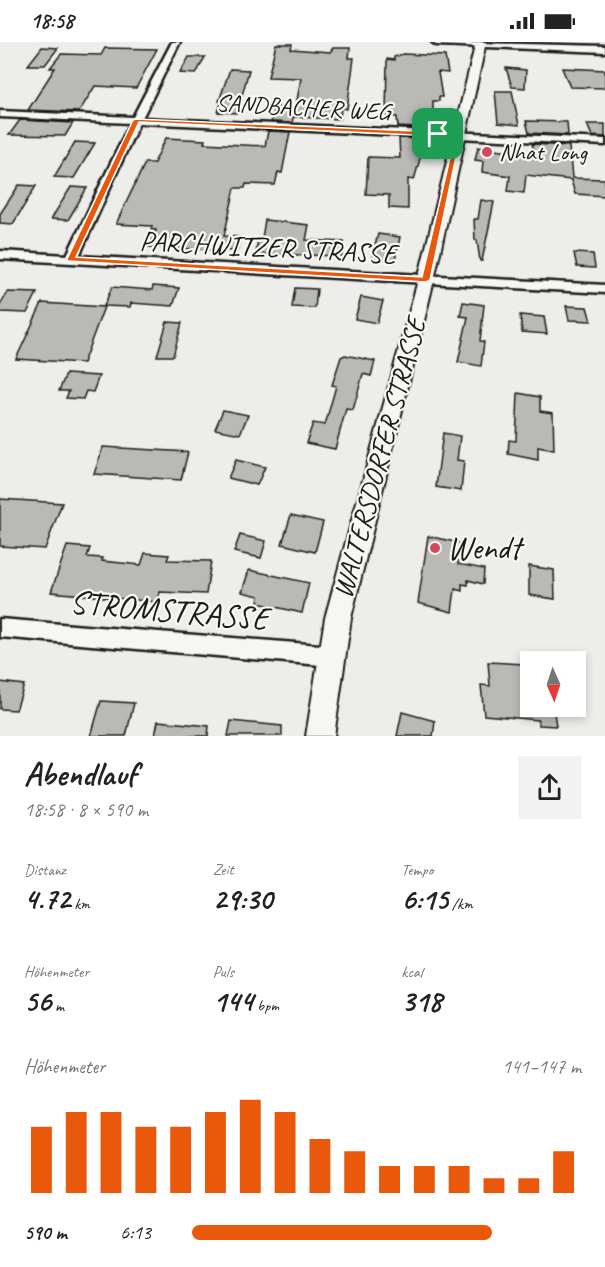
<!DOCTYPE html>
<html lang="de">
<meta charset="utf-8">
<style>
:root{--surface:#fff;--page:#f2f2f2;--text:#222;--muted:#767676;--accent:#ea580c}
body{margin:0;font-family:Caveat,sans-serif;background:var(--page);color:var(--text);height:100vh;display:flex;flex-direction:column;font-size:22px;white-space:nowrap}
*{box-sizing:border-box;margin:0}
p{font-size:20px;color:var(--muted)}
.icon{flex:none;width:33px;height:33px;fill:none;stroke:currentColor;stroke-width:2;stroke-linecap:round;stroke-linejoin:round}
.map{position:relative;height:694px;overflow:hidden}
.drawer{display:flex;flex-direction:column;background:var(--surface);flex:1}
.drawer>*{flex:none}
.needle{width:39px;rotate:177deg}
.fabs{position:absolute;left:520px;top:609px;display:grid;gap:12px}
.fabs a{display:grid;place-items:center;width:66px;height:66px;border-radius:0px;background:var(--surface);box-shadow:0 3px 9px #0003;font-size:30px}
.pin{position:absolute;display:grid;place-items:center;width:51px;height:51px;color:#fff;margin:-26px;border-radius:12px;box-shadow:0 3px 9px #0006}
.round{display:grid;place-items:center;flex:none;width:63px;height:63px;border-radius:0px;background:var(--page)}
.headline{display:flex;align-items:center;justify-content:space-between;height:102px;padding:0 24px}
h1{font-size:33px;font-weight:700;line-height:45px}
.figures{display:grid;grid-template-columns:repeat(3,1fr);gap:9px;height:102px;padding:6px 24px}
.figures div{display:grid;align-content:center}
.figures b{font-size:30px;font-weight:700}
.figures small{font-size:16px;font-weight:400}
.figures p{font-size:16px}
.chart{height:168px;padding:12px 24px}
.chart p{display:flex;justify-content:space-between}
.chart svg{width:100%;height:108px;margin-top:6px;stroke:var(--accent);stroke-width:6}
ul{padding:0 24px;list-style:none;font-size:20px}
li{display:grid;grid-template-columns:96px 72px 1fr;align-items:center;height:45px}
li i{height:15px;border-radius:8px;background:var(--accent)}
.status{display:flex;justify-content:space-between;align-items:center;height:42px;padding:0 30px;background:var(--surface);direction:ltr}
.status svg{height:16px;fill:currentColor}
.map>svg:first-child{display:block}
.building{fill:#b9b9b6;stroke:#1c1c1c;stroke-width:1.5}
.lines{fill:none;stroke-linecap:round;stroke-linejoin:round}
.minor-casing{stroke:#1c1c1c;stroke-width:5}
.tertiary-casing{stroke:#1c1c1c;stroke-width:4}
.minor{fill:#f6f6f2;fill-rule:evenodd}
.tertiary{fill:#f6f6f2;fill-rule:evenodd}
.route{fill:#ea580c;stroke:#fff;stroke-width:1.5;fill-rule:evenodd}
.poi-dot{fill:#d1495b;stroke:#f6f6f2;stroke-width:2}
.labels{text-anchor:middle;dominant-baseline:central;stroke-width:4.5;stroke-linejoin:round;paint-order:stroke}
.far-street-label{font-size:24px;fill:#1c1c1c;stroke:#f6f6f2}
.far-poi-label{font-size:24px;fill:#1c1c1c;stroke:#f6f6f2;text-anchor:start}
.street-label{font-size:28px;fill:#1c1c1c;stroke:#f6f6f2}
.near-poi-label{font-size:33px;fill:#1c1c1c;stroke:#f6f6f2;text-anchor:start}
.near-street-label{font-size:33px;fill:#1c1c1c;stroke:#f6f6f2}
</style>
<div class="status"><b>18:58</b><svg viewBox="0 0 49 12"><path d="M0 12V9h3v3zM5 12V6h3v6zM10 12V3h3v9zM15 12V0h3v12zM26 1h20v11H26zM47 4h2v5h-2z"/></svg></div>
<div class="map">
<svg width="605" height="694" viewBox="0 0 605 694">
<rect width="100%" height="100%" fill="#edede9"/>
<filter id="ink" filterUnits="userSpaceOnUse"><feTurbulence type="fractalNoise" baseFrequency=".0167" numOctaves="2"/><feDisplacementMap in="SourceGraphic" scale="12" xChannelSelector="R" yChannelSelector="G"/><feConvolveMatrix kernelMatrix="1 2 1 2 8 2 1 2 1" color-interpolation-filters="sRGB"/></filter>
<g filter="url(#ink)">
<g class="building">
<path d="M276,2H292L291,7L330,10L333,6H350L349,16H354L347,67L341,66L340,77L294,75L301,36L268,35Z"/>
<path d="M42,5L58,6L45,23H28Z"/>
<path d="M105,6L157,7L136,46L95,44L79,70L28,68L55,26H50L61,12L101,13Z"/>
<path d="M403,12L445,14L448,31L438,30L442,55H439V59H433V74L418,73L416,86L398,85L397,75L386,74L387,17L394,18V15Z"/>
<path d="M189,15H205L196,32L180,31Z"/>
<path d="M506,26L526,28L525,46L512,45Z"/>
<path d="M562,26L605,28V46L570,45Z"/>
<path d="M230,27L249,28L237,71L218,70L222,59H219Z"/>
<path d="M495,49H512L519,83L498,81Z"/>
<path d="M274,65L295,66L292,81L271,80Z"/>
<path d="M20,78L73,81L65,94L9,93Z"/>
<path d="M526,79L567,80L568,93L529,91Z"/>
<path d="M587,82H605V95L592,94Z"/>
<path d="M268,89L290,90L282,131L278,130L275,143L246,142L245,146H235L224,194L240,195L237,209L149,205L156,188H151L152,184L116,182L145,121H154L166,96L205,98L204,101L265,104Z"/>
<path d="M399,96L422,97L423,106L414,138L408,137V167L389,166V153L366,152L368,115L400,116Z"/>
<path d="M75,100L95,101L74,136L54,135Z"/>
<path d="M532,102L569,104L572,136L605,137V154L575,152L571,138L526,133L524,151L508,149L510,134L482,130L483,119L475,118L478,105L535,112Z"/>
<path d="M19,143L36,144L13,182L0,181V172Z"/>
<path d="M71,145L87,146L68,178L51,177Z"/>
<path d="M481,158L494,160L482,219H480L477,198H475L474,177H478Z"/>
<path d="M265,178L309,183L306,198L344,200L343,214L256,212L258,196H262Z"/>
<path d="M378,192L400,195L395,218L372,215Z"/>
<path d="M574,211L593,212L595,226L577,225Z"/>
<path d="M153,244L179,246L173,264L131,261L130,265L104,264L112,245L152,248Z"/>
<path d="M295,246L317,247L315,266L292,265Z"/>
<path d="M8,250L37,251L27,271L0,270V263Z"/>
<path d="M361,255L383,259L377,281L355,277Z"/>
<path d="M463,260L484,263L480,299L484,300L481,324L458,320L468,275L460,274Z"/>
<path d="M42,261L104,265L83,321L16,317Z"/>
<path d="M566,264L587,265L591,279L569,278Z"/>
<path d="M520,273L544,275L547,292L522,290Z"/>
<path d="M167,280L182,281L173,314H157Z"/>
<path d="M345,313L375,319L371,334L363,332L353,368L346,367L335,407L306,401L313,381L325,383L336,344L332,343L341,315Z"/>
<path d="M66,332L99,334L93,350L86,349L83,357L66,356L69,349H59Z"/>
<path d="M518,351L540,355V369L553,371L554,408L538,405V418L508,412L509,398L516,399Z"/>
<path d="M223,368L248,373L240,392L215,387Z"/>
<path d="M443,391L460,394L457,418L464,419L461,449L436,445Z"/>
<path d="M103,405L188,410L181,438L94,432Z"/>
<path d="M236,418L265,425L257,443L228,436Z"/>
<path d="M0,457L62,461L45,507L0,504Z"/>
<path d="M291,473L323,480L315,510L282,502Z"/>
<path d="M240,493L266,499L261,516L234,510Z"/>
<path d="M428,494L460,501L458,522L484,527L483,542L468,538V543L462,542V549L455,547L452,570L418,561Z"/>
<path d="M67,504L90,506L87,515L103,516L102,519L141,523L145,511L169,513L167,518L211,519L206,552L160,550L157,560L51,550Z"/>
<path d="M529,524L554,528L555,557L529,553Z"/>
<path d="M249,528L309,541L302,571L258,561L259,554L242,550Z"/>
<path d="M488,620L525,622L530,664H553L556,684L539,683L538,678L484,673L481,643L490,644Z"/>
<path d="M0,640L24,643L16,668L0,667Z"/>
<path d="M101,659L134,661L126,694H91Z"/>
<path d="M402,670L435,679L433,694H397Z"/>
<path d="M158,679L209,684L208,694H155Z"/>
<path d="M231,679L282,684V694H228Z"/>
</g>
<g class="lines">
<defs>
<g id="minor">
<path d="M172,0H180L142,76L605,97V103L139,81L79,214L605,243V251L0,217V209L67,213L130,81L0,75V69L133,75Z"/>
<path d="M432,0L605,4V10L436,3Z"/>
<path d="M0,577L332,604L339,607L342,614L339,621L332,624L0,595Z"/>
</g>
<path id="tertiary" d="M476,0H486L434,238L351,576L334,694H306L325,576L418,238Z"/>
</defs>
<use href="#minor" class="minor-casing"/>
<use href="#tertiary" class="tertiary-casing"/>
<use href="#minor" class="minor"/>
<use href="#tertiary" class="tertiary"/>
</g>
</g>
<path class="route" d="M136,77L461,91L430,238L426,240L68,219L67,217L133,78ZM139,80L455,95L422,235L76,215Z"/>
<g class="poi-dot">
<circle cx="487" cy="110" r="6"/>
<circle cx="435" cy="506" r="6"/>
</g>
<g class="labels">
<g class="far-street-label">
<text transform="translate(303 65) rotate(3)">SANDBACHER WEG</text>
</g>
<g class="far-poi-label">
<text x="499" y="110">Nhat Long</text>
</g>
<g class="street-label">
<text transform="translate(268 205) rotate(3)">PARCHWITZER STRASSE</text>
<text transform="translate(379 416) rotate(-75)">WALTERSDORFER STRASSE</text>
</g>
<g class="near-poi-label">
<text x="447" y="506">Wendt</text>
</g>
<g class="near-street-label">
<text transform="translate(169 568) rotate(5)">STROMSTRASSE</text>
</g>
</g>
</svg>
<div class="fabs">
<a><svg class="needle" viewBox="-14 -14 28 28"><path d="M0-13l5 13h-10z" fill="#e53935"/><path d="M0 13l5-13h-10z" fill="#767676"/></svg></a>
</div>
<div class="pin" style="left:438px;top:92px;background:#1e9e55"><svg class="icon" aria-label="arrive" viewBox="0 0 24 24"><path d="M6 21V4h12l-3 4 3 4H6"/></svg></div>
</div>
<section class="drawer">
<div class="headline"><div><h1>Abendlauf</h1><p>18:58 · 8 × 590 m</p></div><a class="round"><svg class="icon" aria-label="share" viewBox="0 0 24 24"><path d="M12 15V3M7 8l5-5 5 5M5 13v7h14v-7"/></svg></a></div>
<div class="figures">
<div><p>Distanz</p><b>4.72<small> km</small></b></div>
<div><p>Zeit</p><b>29:30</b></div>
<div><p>Tempo</p><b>6:15<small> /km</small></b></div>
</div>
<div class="figures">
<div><p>Höhenmeter</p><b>56<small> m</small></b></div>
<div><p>Puls</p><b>144<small> bpm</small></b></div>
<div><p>kcal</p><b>318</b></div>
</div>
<div class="chart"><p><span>Höhenmeter</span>141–147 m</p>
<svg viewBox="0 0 160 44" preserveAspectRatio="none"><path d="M5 44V17M15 44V11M25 44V11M35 44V17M45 44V17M55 44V11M65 44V6M75 44V11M85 44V22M95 44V27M105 44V33M115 44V33M125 44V33M135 44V38M145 44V38M155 44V27"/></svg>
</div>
<ul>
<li><b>590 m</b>6:13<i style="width:77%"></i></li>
</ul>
</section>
